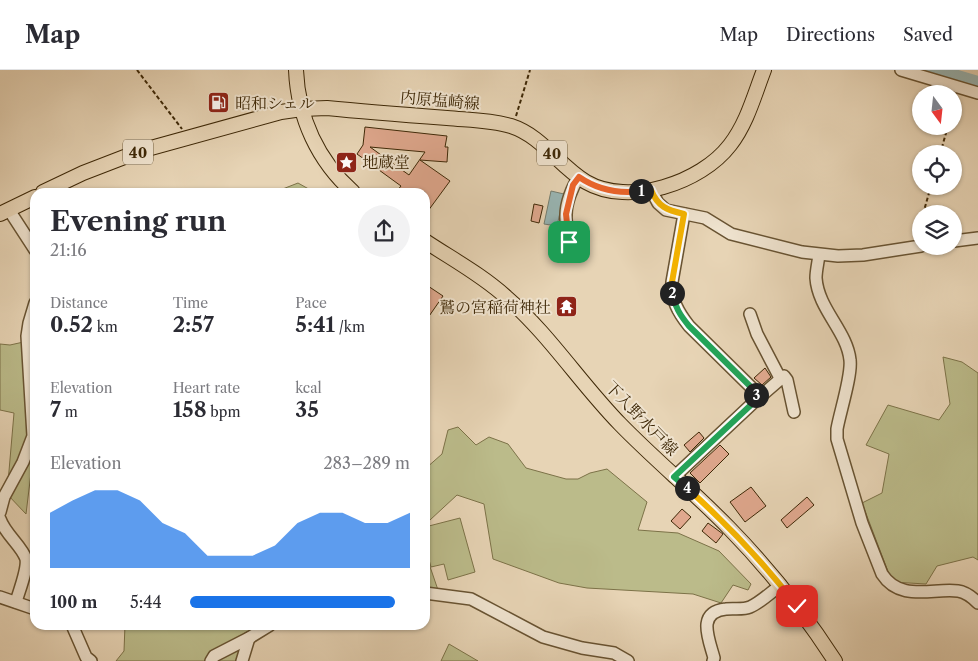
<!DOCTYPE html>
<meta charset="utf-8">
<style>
:root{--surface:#fff;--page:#f2f2f3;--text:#2b2b33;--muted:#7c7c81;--line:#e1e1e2;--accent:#1a73e8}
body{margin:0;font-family:"Libre Caslon Text","Noto Serif JP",serif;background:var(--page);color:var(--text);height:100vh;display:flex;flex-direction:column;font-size:19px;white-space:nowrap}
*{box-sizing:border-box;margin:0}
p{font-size:16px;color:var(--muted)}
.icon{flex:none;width:28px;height:28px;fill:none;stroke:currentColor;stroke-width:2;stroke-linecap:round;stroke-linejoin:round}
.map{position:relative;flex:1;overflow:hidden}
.drawer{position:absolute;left:30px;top:118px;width:400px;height:442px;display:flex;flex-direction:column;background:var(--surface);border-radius:15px;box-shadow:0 1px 4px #0004}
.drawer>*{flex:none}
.needle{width:32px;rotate:165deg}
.fabs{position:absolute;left:912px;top:15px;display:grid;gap:10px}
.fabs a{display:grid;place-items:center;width:50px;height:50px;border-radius:50%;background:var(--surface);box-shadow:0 1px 4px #0004;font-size:25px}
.pin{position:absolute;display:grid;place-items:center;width:42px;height:42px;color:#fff;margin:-21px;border-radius:10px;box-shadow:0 2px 8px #0006}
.km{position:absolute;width:25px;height:25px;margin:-12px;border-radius:50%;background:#222;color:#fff;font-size:14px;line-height:25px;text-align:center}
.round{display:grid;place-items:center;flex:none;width:52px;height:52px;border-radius:26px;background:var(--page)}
.headline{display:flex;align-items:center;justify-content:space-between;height:85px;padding:0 20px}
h1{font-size:28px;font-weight:700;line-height:38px}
.metrics{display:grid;grid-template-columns:repeat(3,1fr);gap:8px;height:85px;padding:5px 20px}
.metrics div{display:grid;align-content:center}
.metrics b{font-size:21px;font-weight:700}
.metrics small{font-size:14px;font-weight:400}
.metrics p{font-size:14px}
.chart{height:140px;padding:10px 20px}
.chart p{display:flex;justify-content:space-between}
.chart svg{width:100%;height:90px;margin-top:5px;fill:var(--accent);opacity:.7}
ul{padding:0 20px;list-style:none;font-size:16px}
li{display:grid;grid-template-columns:80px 60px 1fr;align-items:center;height:38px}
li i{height:12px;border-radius:6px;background:var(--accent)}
header{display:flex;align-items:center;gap:30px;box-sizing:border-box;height:70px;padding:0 25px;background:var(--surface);border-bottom:1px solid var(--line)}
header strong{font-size:24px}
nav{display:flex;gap:28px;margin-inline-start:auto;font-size:18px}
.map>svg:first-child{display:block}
.green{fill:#bbbb8a;stroke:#7c7248}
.water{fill:#99b7b6;stroke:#757e70}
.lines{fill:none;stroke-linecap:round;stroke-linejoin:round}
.river{stroke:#99b7b6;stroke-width:16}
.building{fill:#e0a88e;stroke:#3e2807;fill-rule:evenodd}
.minor-casing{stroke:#685332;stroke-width:14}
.major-casing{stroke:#3e2807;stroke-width:16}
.path{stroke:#3e2807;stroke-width:2;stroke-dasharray:4 2.5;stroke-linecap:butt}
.minor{stroke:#efe3cf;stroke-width:11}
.major{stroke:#e7d4b5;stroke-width:14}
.split-1-casing{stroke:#fff;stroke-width:10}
.split-2-casing{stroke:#fff;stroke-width:10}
.split-3-casing{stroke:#fff;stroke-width:10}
.split-4-casing{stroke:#fff;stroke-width:10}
.split-5-casing{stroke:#fff;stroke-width:10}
.split-1{stroke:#f0652b;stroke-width:6}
.split-2{stroke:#f5b400;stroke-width:6}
.split-3{stroke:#22a559;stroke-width:6}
.split-4{stroke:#22a559;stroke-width:6}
.split-5{stroke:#f5b400;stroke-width:6}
.labels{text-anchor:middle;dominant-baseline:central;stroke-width:4;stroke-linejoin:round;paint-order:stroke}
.shield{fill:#efe3cf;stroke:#736043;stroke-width:1}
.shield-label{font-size:15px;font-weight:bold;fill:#3e2807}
.street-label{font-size:16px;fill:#3e2807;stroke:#efe3cf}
.poi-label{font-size:16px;fill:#3e2807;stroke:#efe3cf;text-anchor:start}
</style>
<header>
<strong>Map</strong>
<nav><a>Map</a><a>Directions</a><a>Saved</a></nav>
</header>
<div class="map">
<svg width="978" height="591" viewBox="0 0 978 591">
<rect width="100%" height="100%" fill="#e7d4b5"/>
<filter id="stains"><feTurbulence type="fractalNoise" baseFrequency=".004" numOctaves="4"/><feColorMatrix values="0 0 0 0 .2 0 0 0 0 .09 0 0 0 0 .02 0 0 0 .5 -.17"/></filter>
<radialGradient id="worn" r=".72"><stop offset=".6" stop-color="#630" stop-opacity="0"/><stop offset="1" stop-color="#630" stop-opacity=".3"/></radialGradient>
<g class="green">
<path d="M298,113L314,122H275Z"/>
<path d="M28,271L35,370L26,444L7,424L14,343L0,340V274L10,275Z"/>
<path d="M943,287L962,292L978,303V490L973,487L937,496L926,514L892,512L862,433L882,423L889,384L866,375L888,335L939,350L950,334Z"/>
<path d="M458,357L476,375L489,367L508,374L526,398L566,409H578L590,403L607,399L647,432L638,460L678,463L719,481L751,514L748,520L733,515L721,533L693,524L587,518L559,513L493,489L484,434L457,425L430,450L425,453V399L442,384L448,360Z"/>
<path d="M460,448L475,502L448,510L444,494L431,497L425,475V457Z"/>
<path d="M425,482L438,520L425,517Z"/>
<path d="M125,555H257L246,564L237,591H116L124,581Z"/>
<path d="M449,574L478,591H441Z"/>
</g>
<path class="water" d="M551,121L564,124L557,156L544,154Z"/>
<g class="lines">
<path class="river" d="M930,0L978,14"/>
</g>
<g class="building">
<path d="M365,57L447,66L445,77H448L447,92L420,90L450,111L425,145V122H396L401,116L357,84L363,75ZM370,77L425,82L409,105Z"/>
<path d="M534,134L543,136L539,153L531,151Z"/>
<path d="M425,214L443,226L425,252Z"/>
<path d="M765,298L771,307L762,315L754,308Z"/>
<path d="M699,362L704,368L690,382L684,375Z"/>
<path d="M720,375L729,384L700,413L690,403Z"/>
<path d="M751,417L766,436L745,452L730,432Z"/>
<path d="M807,427L814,435L787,458L781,450Z"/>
<path d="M682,439L691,447L680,459L671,451Z"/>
<path d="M708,453L723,464L716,473L702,461Z"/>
</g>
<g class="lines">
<defs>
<g id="minor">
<path d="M901,0L978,23"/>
<path d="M651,120L658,133L666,140L705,148L731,164L802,182L838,186L863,185L921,176"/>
<path d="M9,140L35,180"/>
<path d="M684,144L672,212C671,230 678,242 689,256L755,321L757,327"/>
<path d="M954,171L978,168"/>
<path d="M568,177C571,166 565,155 566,145C566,133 572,117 579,107"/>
<path d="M819,185C818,193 816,201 816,208C818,239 847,261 850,290C852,305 840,342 837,359V369L862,453L882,504C900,532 932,518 958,521C966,522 972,527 978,533"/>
<path d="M750,244L757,264L780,308"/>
<path d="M674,407L753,333L757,327L762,325L784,306L787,310L794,342"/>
<path d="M0,442L4,427L23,392L33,366L27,266L29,253L35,233"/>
<path d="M0,449C5,464 22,476 26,489C28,499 19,521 16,532"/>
<path d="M425,523L471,529L543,567L582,578L614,583L628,591"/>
<path d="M0,527L35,539"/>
<path d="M72,555L86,587L91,591"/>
<path d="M211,591L214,586L249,568L270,555"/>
<path d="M242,591L249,568"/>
<path d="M713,591L714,588C709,569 696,542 726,539C733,538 743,540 750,537C760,533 771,522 781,515"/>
</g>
<g id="major">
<path d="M296,0C298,48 318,91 353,122"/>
<path d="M43,122L83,103L140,81L281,42L302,39L327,38C367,42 407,45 447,48C468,50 491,50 511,56C542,66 559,96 586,112C629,137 701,113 730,75C747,53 754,26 764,0"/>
<path d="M0,144L35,127"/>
<path d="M425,171C452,189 482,205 506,227C549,264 580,313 620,354C655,390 694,422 729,458C769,499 804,543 835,591"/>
</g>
</defs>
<use href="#minor" class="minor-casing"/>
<use href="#major" class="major-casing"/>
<g class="path">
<path d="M137,0L182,59"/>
<path d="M954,38L957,26"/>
<path d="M516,46L530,0"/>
<path d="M940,84L948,56"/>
<path d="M923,144L931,116"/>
<path d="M916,168L921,149"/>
</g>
<use href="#minor" class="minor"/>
<use href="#major" class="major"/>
</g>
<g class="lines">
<defs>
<path id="split-1" d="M569,172L566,144L573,115L579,107C598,120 618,124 641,121"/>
<path id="split-2" d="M641,121L651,120C658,137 667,140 684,144L672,212V223"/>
<path id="split-3" d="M672,223C675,237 680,245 689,256L755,321L756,325"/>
<path id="split-4" d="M687,418L674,407L753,333L756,325"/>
<path id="split-5" d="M687,418C727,454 764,493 797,536"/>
</defs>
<use href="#split-1" class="split-1-casing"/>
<use href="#split-2" class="split-2-casing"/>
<use href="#split-3" class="split-3-casing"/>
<use href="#split-4" class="split-4-casing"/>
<use href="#split-5" class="split-5-casing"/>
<use href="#split-1" class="split-1"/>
<use href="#split-2" class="split-2"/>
<use href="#split-3" class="split-3"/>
<use href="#split-4" class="split-4"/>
<use href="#split-5" class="split-5"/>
</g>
<defs>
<symbol id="fuel-square" viewBox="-11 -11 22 22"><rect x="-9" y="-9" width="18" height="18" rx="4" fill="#8f2418" stroke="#efe3cf"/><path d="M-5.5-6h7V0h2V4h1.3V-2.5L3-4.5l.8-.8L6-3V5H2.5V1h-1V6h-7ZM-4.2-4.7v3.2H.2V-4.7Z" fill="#fff"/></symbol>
<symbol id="sight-square" viewBox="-11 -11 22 22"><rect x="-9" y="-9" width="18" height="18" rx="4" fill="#8f2418" stroke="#efe3cf"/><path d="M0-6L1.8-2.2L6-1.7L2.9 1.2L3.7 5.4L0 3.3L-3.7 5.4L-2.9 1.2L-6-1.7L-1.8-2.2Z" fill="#fff"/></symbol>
<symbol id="temple-square" viewBox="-11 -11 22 22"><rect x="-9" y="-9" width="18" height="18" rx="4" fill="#8f2418" stroke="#efe3cf"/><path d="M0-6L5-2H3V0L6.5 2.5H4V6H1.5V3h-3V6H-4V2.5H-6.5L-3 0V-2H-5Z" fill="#fff"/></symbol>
</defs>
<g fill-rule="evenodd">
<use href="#fuel-square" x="206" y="20" width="25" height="25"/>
<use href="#sight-square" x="334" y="80" width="25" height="25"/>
<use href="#temple-square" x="554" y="224" width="25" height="25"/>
</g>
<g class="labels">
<g class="shield">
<rect x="123" y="69.5" width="30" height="25" rx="4"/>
<rect x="537" y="70.5" width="30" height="25" rx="4"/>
</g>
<g class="shield-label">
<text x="138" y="82">40</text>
<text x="552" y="83">40</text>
</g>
<g class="street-label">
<text transform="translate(440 30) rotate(5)">内原塩崎線</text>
<text transform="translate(642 348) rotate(46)">下入野水戸線</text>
</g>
<g class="poi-label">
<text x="235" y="33">昭和シェル</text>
<text x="362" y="92">地蔵堂</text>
<text x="551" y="237" text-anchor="end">鷲の宮稲荷神社</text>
</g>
</g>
<rect width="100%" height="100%" filter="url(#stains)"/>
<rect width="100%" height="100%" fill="url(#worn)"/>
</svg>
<div class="fabs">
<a><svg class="needle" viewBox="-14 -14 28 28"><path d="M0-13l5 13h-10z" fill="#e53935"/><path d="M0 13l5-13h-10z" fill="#7c7c81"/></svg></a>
<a><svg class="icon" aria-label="locate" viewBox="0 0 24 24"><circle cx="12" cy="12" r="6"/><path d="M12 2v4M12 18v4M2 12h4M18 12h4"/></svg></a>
<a><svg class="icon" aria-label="layers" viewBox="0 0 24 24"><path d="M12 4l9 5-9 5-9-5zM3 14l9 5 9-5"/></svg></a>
</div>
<div class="pin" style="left:569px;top:172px;background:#1e9e55"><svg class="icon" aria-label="arrive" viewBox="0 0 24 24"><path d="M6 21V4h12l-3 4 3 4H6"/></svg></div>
<div class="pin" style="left:797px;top:536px;background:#d93025"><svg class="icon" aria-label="check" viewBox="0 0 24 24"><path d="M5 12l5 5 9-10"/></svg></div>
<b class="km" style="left:641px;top:121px">1</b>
<b class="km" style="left:672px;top:223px">2</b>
<b class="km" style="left:756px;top:325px">3</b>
<b class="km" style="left:687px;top:418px">4</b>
<section class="drawer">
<div class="headline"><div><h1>Evening run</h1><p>21:16</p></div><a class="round"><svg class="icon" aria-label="share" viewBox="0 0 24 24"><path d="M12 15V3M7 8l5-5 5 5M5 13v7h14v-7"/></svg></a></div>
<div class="metrics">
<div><p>Distance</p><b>0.52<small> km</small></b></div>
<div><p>Time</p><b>2:57</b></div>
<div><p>Pace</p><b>5:41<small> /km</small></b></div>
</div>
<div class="metrics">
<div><p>Elevation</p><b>7<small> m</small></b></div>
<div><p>Heart rate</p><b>158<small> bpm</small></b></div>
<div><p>kcal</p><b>35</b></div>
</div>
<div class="chart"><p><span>Elevation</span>283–289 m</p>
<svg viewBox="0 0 160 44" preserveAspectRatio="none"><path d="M0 44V17L10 11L20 6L30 6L40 11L50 22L60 27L70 38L80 38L90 38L100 33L110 22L120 17L130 17L140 22L150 22L160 17V44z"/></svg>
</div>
<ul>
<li><b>100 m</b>5:44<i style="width:93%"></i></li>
</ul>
</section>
</div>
